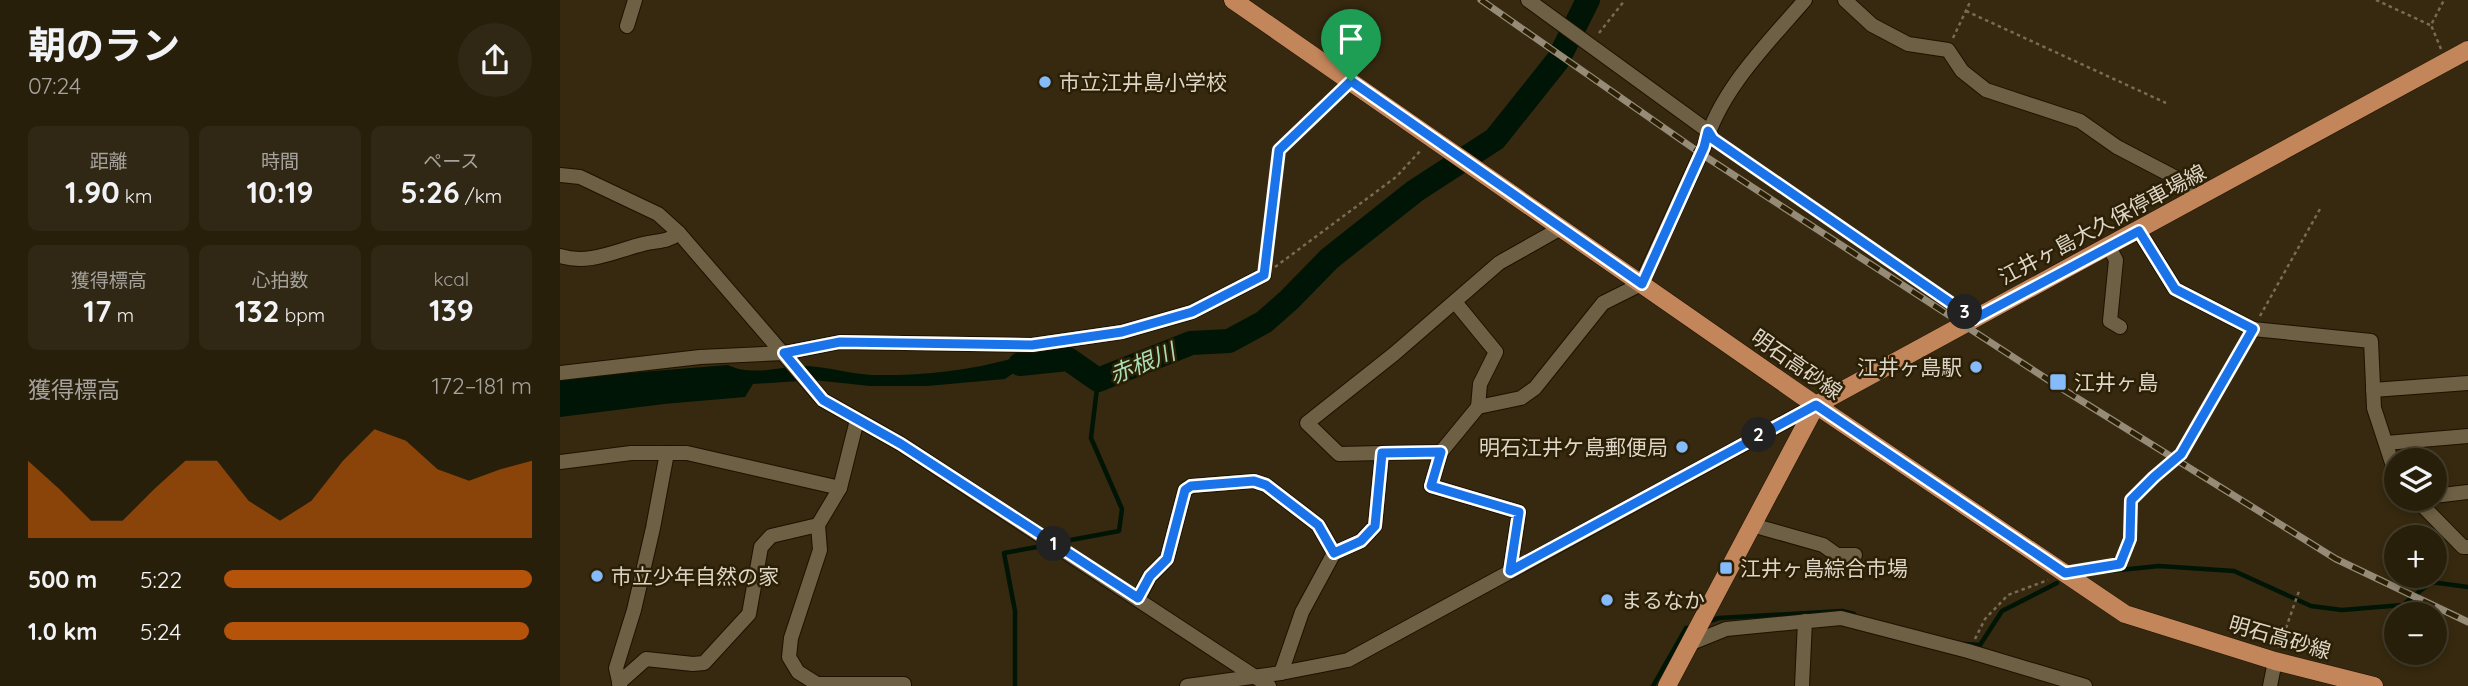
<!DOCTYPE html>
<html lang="ja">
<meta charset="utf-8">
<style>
:root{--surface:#281f0b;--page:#302714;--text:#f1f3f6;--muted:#a5a29d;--line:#443d2c;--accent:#b45309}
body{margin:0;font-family:Quicksand,"Noto Sans JP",sans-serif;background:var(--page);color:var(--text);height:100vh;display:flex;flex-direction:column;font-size:26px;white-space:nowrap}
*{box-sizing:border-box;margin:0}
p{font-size:23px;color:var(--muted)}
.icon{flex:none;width:38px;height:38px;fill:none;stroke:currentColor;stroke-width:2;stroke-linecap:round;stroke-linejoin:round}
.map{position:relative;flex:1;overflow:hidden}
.sheet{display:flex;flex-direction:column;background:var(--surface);width:560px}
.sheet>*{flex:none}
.fabs{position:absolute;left:1824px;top:448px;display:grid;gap:14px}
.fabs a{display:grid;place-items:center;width:63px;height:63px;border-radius:50%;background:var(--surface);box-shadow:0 4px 10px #0003,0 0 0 2px var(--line);font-size:35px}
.pin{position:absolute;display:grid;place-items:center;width:60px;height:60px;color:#fff;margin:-72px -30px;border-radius:50% 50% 50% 0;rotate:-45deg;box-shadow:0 0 7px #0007}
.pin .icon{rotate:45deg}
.km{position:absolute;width:35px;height:35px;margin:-18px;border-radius:50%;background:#222;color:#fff;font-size:19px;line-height:35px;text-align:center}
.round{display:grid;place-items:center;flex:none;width:74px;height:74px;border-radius:37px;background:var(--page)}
.head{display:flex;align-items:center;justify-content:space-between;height:119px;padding:0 28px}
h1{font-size:38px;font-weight:700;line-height:52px}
.figures{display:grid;grid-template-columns:repeat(3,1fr);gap:10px;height:119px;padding:7px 28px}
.figures div{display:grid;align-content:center;border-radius:10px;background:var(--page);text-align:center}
.figures b{font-size:30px;font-weight:700}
.figures small{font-size:19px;font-weight:400}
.figures p{font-size:19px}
.chart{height:196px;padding:14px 28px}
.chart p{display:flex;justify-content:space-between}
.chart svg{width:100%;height:126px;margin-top:7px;fill:var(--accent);opacity:.7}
ul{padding:0 28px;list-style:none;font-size:23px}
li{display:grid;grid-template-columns:112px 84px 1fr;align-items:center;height:52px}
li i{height:18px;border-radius:9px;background:var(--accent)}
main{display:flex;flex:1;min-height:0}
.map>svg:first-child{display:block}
.water{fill:#001505}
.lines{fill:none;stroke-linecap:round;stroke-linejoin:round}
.stream{stroke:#001505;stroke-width:4.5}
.river{stroke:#001505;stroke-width:24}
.minor-casing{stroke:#1d1100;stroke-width:16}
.major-casing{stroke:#1d1100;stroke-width:19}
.path{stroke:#776c56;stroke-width:2.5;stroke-dasharray:3.5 3.5;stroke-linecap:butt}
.minor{stroke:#6e6044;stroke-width:14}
.major{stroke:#c3855a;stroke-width:18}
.rail-casing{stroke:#958b77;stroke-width:7}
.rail{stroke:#2b1f05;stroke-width:4.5;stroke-dasharray:13;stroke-linecap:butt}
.route-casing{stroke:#fff;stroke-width:14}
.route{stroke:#1a73e8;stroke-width:9}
.poi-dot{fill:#86bbfb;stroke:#2b1f05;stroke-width:2.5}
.labels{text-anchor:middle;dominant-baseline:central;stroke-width:5;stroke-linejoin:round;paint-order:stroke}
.poi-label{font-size:21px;fill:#ddd5c6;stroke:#2b1f05;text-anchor:start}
.street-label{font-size:21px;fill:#ddd5c6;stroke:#2b1f05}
.water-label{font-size:23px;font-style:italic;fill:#aadeb6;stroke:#2b1f05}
</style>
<main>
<section class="sheet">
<div class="head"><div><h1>朝のラン</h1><p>07:24</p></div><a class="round"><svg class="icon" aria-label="share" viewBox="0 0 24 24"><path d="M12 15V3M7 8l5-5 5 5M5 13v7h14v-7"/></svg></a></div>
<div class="figures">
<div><p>距離</p><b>1.90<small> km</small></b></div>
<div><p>時間</p><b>10:19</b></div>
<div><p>ペース</p><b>5:26<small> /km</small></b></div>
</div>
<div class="figures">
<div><p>獲得標高</p><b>17<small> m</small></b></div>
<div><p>心拍数</p><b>132<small> bpm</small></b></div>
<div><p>kcal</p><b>139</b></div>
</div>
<div class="chart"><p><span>獲得標高</span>172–181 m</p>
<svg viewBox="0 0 160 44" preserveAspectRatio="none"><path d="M0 44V17L10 27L20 38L30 38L40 27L50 17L60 17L70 31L80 38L90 31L100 17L110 6L120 10L130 20L140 24L150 20L160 17V44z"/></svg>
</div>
<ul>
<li><b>500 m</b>5:22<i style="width:100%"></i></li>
<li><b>1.0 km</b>5:24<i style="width:99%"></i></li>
</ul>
</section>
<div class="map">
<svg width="1908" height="686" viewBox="0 0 1908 686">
<rect width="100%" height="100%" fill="#36290f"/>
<path class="water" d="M451,359L495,361L459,369L445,379L367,386H310L254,380L193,384L185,397L104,404L0,417V380L19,377L168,365C193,377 221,366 247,366C269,367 290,374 312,375C359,376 406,371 451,359Z"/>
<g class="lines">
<g class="stream">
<path d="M500,542L559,531L562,509L531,438L538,380"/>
<path d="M1530,573L1599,566L1674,571L1751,606L1782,610L1843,605L1871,582L1908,587"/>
<path d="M1147,622L1159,618L1282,611L1294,614"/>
<path d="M1404,644L1420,645L1442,611L1497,583"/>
<path d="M455,686V611L444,553L488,545"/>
<path d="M1093,686L1126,628L1132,627"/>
</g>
<path class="river" d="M460,364L508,359L538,380L631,343L669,341L704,322L729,300L769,259L855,191L935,139L998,60L1028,0"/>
<defs>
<g id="minor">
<path d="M968,0L1148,131"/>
<path d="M1285,0L1312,25L1348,44L1388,50L1402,71L1426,90L1520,121L1557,147L1624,182L1635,200"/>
<path d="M67,26L75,0"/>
<path d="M0,175L20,177L98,214L119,233L263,400L341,444L709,686"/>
<path d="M1579,231L1615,289L1693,329L1811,341L1814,408L1836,475"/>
<path d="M1549,247L1556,260L1550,321L1560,327"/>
<path d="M0,256C29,265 55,251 83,244C98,240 106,243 119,233"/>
<path d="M895,302L936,352L920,384L918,407"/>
<path d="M0,373L140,357L224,353L280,342L472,345L562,332L632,312L704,275"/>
<path d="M1813,390L1908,383"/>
<path d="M1826,443L1908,436"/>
<path d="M881,452L871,486L959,512L950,571"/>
<path d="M822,453L779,454L747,423L834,354L939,263L1001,228"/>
<path d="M0,462L71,453H127L280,488L297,420"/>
<path d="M280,488L258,525L260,550L231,638L229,657L238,672L257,684H344V686"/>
<path d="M1874,496L1908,492"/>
<path d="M1856,499L1903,547H1908"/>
<path d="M1192,525L1263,545L1277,555H1295"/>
<path d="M578,599L590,576L607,559L625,490L631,486L694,481L706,485L758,525L774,553"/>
<path d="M1129,644L1166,629L1281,618L1408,651L1525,686"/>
<path d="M721,673L742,612L774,553L801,541L815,526L822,453L881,452L918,407L961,398L975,388L1043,303L1081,284L1144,147C1160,90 1207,44 1245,0"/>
<path d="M59,683L86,659L133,664L144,663L189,614L201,547L211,536L258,525"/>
<path d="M60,686L56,668L74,610L93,528L107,453"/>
<path d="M627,686L721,673L788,660L1256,405"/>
<path d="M1242,686L1245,621"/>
<path d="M1710,686L1715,661"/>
</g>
<g id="major">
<path d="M673,0L1241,395L1565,614L1715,661L1814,686"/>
<path d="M1107,686L1256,405L1908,50"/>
</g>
</defs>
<use href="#minor" class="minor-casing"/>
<use href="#major" class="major-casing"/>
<g class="path">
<path d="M1816,0L1870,25"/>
<path d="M1406,11L1606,103"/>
<path d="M1039,33L1065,0"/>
<path d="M1393,38L1411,0"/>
<path d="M1881,49L1871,25L1884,0"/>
<path d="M1160,144L1399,309"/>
<path d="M706,261L719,151L780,92"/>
<path d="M715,267L836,177L862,149"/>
<path d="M1700,316L1760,209"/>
<path d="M1524,569L1560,563L1570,539L1571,500L1594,477L1621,454L1687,340"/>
<path d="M1415,639L1425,619L1448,595L1488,580"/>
<path d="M1719,648L1739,591"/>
</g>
<use href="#minor" class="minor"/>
<use href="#major" class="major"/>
<defs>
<path id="rail" d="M921,0L1140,153L1496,385L1776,559L1908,622"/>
</defs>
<use href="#rail" class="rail-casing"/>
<use href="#rail" class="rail"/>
</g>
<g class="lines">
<defs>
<path id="route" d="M791,81L1082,284L1144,147L1148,131L1153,139L1414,319L1579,231L1615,289L1693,329L1621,454L1594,477L1571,500L1570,539L1560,564L1505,573L1256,405L950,571L959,512L871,486L881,452L822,453L815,526L801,541L774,553L758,525L706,485L694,481L631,486L625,490L607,559L590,576L578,598L341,444L263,400L224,353L280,342L472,345L562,332L632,312L704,275L719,150Z"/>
</defs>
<use href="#route" class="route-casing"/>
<use href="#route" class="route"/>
</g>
<g class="poi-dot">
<circle cx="485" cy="82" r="7"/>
<circle cx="1416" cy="367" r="7"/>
<rect x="1489" y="373" width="18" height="18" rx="3.5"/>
<circle cx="1122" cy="447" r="7"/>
<rect x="1159" y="561" width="14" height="14" rx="3.5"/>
<circle cx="37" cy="576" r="7"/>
<circle cx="1047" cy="600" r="7"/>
</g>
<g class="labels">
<g class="poi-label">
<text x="499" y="82">市立江井島小学校</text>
<text x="1402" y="367" text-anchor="end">江井ヶ島駅</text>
<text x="1514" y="382">江井ヶ島</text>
<text x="1108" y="447" text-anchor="end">明石江井ケ島郵便局</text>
<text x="1180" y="568">江井ヶ島綜合市場</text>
<text x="51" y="576">市立少年自然の家</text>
<text x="1061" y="600">まるなか</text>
</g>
<g class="street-label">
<text transform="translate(1542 224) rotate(-28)">江井ヶ島大久保停車場線</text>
<text transform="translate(1237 364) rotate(35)">明石高砂線</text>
<text transform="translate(1720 637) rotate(16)">明石高砂線</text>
</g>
<g class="water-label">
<text transform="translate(582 363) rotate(-22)">赤根川</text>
</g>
</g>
</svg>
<div class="fabs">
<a><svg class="icon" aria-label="layers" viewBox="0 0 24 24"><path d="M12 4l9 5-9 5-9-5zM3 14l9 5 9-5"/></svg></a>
<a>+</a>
<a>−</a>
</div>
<div class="pin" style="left:791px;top:81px;background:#1e9e55"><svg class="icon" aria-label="arrive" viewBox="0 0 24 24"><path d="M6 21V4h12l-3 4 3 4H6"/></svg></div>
<b class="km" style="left:494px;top:544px">1</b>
<b class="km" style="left:1199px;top:435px">2</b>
<b class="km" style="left:1405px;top:312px">3</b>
</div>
</main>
